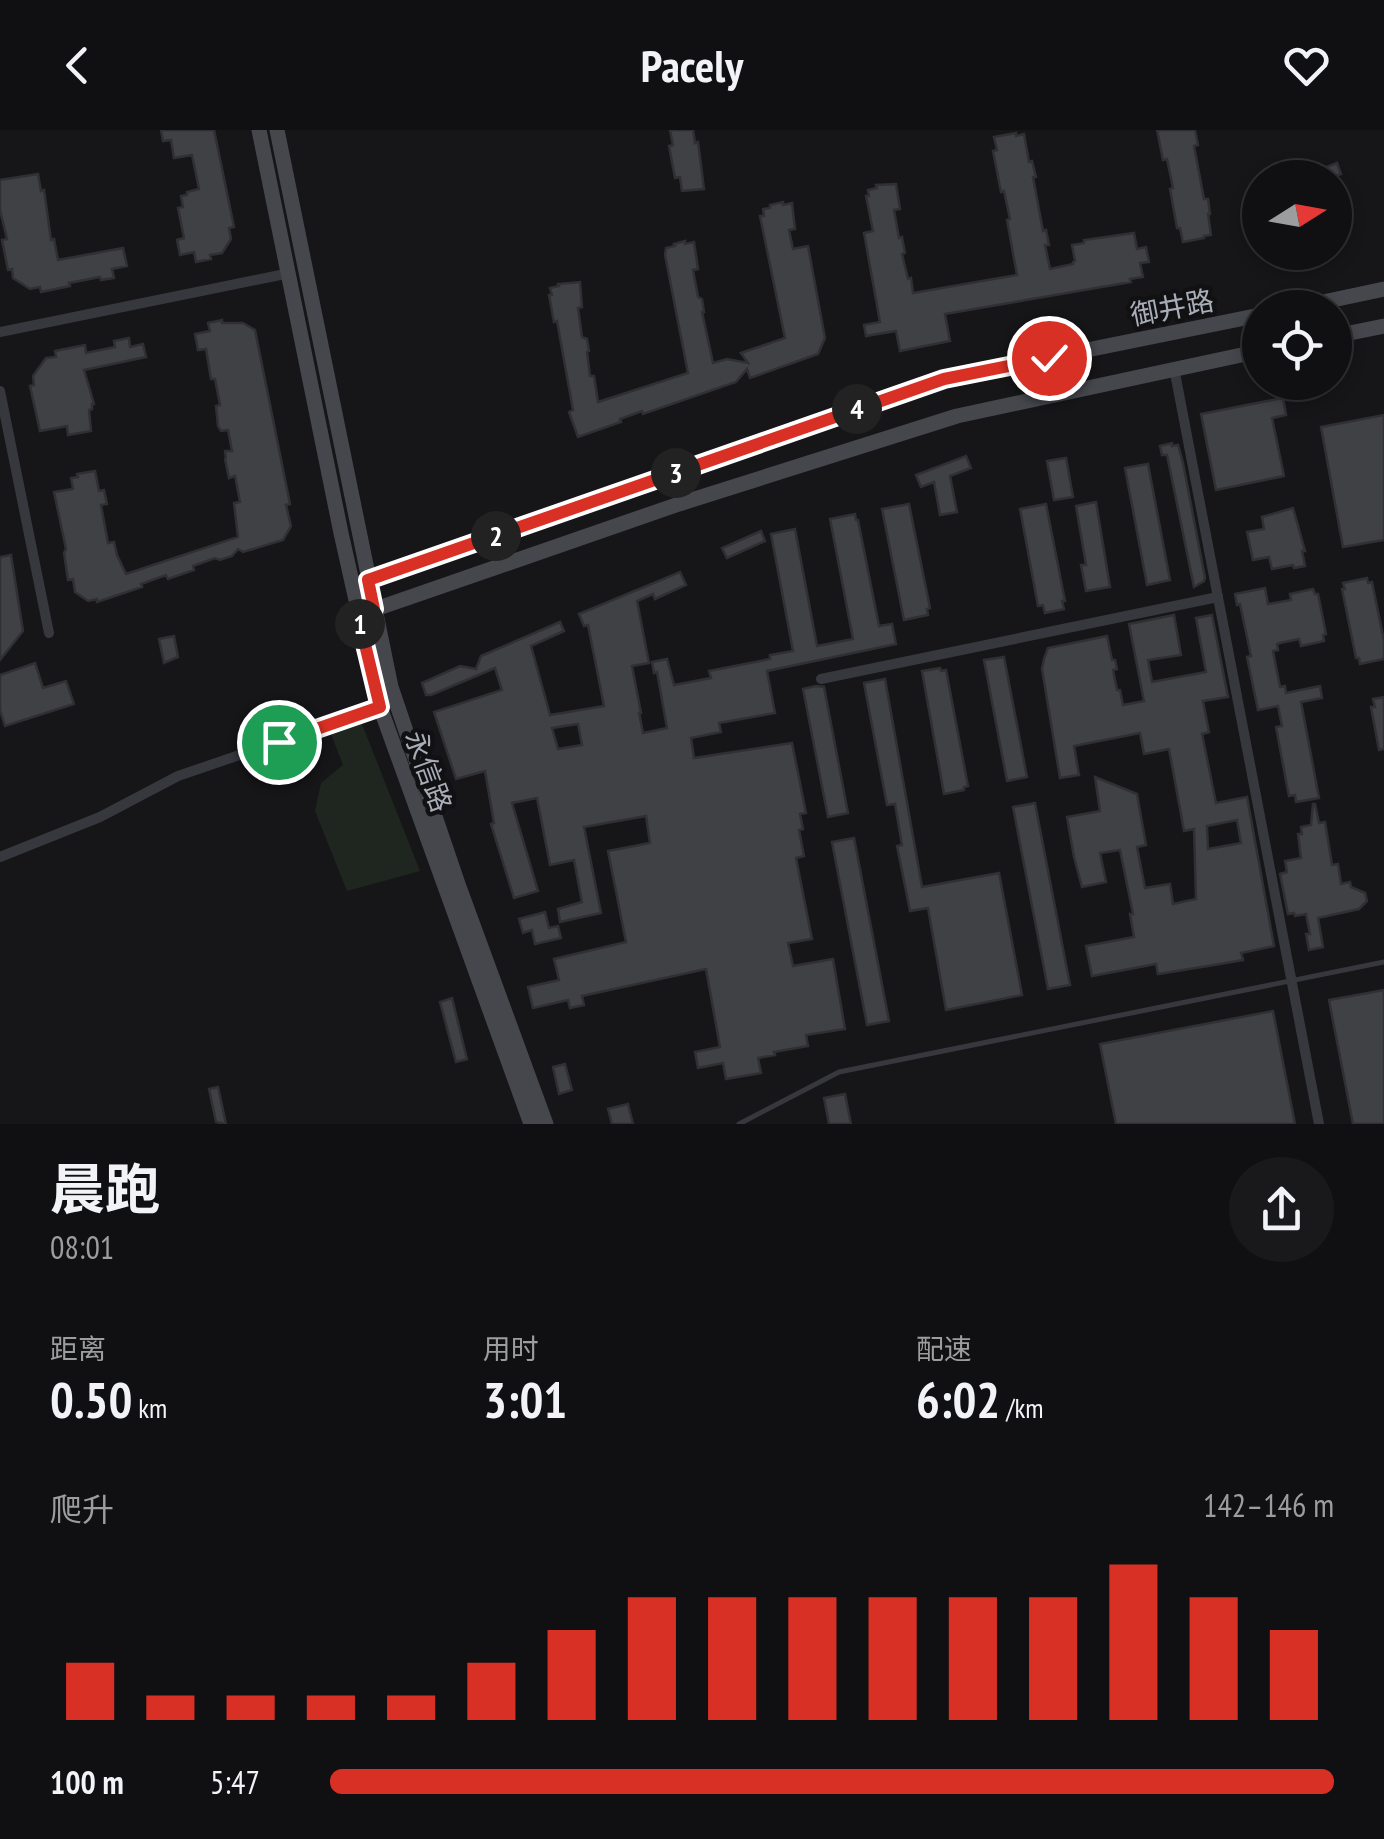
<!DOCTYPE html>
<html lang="zh">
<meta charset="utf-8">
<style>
:root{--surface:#101012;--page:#19191b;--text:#f1f3f6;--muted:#9c9d9f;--line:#303032;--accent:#d93025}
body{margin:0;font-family:"PT Sans Narrow","Noto Sans SC",sans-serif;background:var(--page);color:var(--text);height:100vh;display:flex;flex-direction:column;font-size:38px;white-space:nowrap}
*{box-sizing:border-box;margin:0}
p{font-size:32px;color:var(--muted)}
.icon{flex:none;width:55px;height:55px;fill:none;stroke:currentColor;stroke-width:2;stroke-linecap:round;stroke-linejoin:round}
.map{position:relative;height:994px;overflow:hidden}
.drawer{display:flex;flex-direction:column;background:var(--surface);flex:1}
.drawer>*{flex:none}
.needle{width:65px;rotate:79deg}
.controls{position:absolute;left:1242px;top:30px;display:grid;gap:20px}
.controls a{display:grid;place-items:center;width:110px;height:110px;border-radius:50%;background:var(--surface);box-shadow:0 5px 15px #0003,0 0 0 2px var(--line);font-size:50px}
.pin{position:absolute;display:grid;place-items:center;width:85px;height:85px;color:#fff;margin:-42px;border:5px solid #fff;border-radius:50%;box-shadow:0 2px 10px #0007}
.km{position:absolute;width:50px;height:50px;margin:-25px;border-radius:50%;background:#222;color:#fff;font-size:28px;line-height:50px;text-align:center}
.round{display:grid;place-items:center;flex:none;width:105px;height:105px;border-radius:52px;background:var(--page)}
.head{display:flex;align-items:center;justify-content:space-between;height:170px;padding:0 50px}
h1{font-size:55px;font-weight:700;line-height:75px}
.figures{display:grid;grid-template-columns:repeat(3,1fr);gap:15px;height:170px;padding:10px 50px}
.figures div{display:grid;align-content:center}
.figures b{font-size:50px;font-weight:700}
.figures small{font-size:28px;font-weight:400}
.figures p{font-size:28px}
.chart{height:280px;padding:20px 50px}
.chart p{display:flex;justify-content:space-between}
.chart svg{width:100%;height:180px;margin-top:10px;stroke:var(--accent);stroke-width:6}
ul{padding:0 50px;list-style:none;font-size:32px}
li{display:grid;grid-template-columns:160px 120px 1fr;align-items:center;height:75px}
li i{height:25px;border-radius:12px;background:var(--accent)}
header{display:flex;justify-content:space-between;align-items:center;height:130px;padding:0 50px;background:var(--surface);font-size:45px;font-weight:700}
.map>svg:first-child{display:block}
.green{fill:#1e261f}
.building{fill:#404145;stroke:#303034;stroke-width:2.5;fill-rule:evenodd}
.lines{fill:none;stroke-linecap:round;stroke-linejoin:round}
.lane{stroke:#37383d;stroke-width:5}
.street{stroke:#37383d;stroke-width:10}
.secondary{stroke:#45474d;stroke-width:15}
.route-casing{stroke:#fff;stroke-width:20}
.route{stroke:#d93025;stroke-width:12}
.labels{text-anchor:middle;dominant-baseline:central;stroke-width:9;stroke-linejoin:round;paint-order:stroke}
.street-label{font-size:28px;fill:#a8adb8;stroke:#111113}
</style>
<header><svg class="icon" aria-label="back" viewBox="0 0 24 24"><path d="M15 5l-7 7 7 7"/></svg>Pacely<svg class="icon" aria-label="heart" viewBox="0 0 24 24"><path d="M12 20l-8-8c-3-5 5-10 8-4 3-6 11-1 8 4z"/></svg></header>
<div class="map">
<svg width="1384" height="994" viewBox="0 0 1384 994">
<rect width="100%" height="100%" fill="#161618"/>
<path class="green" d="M360,589L420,741L347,761L315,681L321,653L343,635L330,601Z"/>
<g class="building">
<path d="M161,0H214L234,97L229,98L231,109L222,123L210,125L211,129L196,132L194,122L180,125L177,110L184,108L178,78L183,77L181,66L187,65V62L199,59L192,25L174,28L171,10L163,11Z"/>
<path d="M670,0H693L695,13L698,12L704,59L682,61L680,47L675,48L669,16L673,15Z"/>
<path d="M1157,0H1195L1198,15L1194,16L1204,69H1208L1210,84H1208L1211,105L1204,106V108L1183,112L1180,98H1177L1170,59L1173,58L1167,29L1163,30Z"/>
<path d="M1016,3V6L1024,4L1029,32L1032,31L1036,47H1033L1043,101L1046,100L1049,115H1045L1050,139L1073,134V132L1075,131L1072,115L1084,113V110L1134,103L1137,119L1146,117L1149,132L1140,133L1143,147L1130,149L1131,152L945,184L950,211L900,221L896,201L866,206L864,195L880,192L864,103L873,101L866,66H869L868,60L877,58L876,55L896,54L900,79L894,80L899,108L902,107L905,123L902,124L908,149L911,148L913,163L1017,145L1007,90L1010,89L1004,61L1001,62L993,21L997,20L994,7Z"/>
<path d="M1337,33L1341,44L1330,48H1299Z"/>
<path d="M38,44L41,61L44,60L51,110L54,109L58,130L123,118L127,136L112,139L114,148L101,150L100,147L69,153L70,156L41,162L40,157L30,159L13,148L12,139L8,140L2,110L7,109L0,80V50Z"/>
<path d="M783,72V75L792,73L795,99L789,100L793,119L808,116L825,208L818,224L750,248L747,239L736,252L643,284L642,281L620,289L621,292L578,307L569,282L573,280L557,191L554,192L549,165H552L550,158L559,156L558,154L580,152L582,177L578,178L582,207L587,209L589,221L587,222L590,246H594L598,272L688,243L665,125L666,118L675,116L674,114L685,111V114L694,112L698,139L693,140L698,167L702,169L704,182H702L713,233L727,229L748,233L741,223L785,208L760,86H764L763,79L770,78V75Z"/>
<path d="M222,190V193H243L255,200L290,374L286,375L291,396L283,410L243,422L238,419L232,426L220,430L215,428L193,436L194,440L168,449L166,445L141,454L142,457L97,472V469L88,471L75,462L73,449L68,450L64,423L66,419L54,362L73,359L71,348L78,347L77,344L95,341L99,361L104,360L107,374L101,375L108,413L114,412L117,425L126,444L238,407L234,373L240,372L235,346L229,348L225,329L226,328L225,321H232L228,300L221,301L218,296L216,276L220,275L215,249H211L206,219L198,220L195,204L210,201L208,193Z"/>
<path d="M129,208L130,217L143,214L146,227L84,240L94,274H92V279L89,280L91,301L68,305L67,296L40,301L30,256L34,255L33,246L46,228L56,227L55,221L85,215L86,223L115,217L114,211Z"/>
<path d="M1283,268L1286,285L1272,288L1284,346L1216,360L1201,284Z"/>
<path d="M1384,285V410L1343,417L1321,297Z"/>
<path d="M1172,313V316L1178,315L1183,333L1205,448L1204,451L1194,457L1167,325H1162L1160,316Z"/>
<path d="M966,326L971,338L950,346L957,382L940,385L934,352L921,357L916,345Z"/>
<path d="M1066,328L1073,367L1054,370L1047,331Z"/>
<path d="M1148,334L1170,450L1147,455L1125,338Z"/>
<path d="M1096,372L1110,457L1086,461L1081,435H1086L1076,376Z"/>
<path d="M909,374L930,478L927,479L928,485L904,490L882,379Z"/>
<path d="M1046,374L1065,471H1062L1064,479L1045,483L1043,475L1038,476L1020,379Z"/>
<path d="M1293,378L1305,421H1302L1305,436L1294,438L1293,435L1272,439L1269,427L1253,430L1247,402L1264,399L1262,387Z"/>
<path d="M855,384L856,390H858L879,496L892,494L896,514L767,541L775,583L719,593L721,602L691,608L694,628L792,613L806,683L800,684L803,699L799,700L804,726L796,728L812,809L788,813L793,836L833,829L845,899L806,905L808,916L774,922L775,925L758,928L761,943L726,949L723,933L698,938L695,922L720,917L706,839L582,866L584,875L570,878L568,870L533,878L528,857L559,850L554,829L626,812L608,721L650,713L646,686L584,697L601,783L560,792L558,779L582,772L574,730L550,735L537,668L512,673L538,761L514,768L491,694L494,693L485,641L456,649L434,582L502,560L495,538L431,565H426L422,553L460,536L476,539L481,526L560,492L564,501L531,516L550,585L604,576L588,495L584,496L579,484L680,442L686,455L655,469L653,464L637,471L649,533L632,536L641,583H639L643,603L667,598L657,542L654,543L652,532L667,529L674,555L711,548L709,541L770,529V525L793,521L771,404L795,399L817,516L853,509L830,389ZM578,594L582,615L558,619L552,598Z"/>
<path d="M761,401L765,411L727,428L722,418Z"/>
<path d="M11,425L23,501L0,530V427Z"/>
<path d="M1367,448L1368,453L1372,452L1384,511V529L1360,534L1359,528H1356L1342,459H1345L1343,453Z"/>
<path d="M1265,458L1268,474L1291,470L1290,464L1313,459L1315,464H1318L1326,504L1323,505L1324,511L1301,516L1299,509L1280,513L1277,514L1278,520L1273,521L1280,557L1285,556L1286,563L1320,556L1322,568L1301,572L1319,668L1296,672L1295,665L1289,666L1287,656L1276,597L1282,596L1278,576L1258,580L1247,527L1251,526L1240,474L1237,475L1235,464Z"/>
<path d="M1174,485L1181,525L1148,530L1152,552L1206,542L1196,488L1212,485L1228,567L1203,571L1209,602L1202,604L1216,673L1247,667L1274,816L1241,823L1243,830L1220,834L1158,844L1156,834L1092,846L1086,816L1134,807L1130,784H1133L1120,720L1100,723L1106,752L1082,757L1074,727L1067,687L1100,681L1095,647L1137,664L1146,715L1137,717L1145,758L1170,754L1173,774L1196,769L1194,699L1184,701L1169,619L1144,624L1140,603L1074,616L1079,645L1060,648L1042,539L1044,529L1048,518L1107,506L1112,530H1115L1117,539L1113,540L1117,560H1120L1123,575L1144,571L1129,494ZM1237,690L1241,713L1208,719L1207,696Z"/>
<path d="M174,506L178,527L164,533L159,509Z"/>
<path d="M1004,527L1027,647L1007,651L984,530Z"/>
<path d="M35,533L43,558L66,551L74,574L5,596L0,580V545Z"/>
<path d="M940,538L941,541L946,540L968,656L964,657V660L944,664L922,541Z"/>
<path d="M885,549L922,757L999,743L1022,865L946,880L928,778L910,781L897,716L902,715L895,674L887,675L864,553Z"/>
<path d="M816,556L824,557L848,683L828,687L803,559Z"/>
<path d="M1384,567V619L1379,620L1371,577H1375L1373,569Z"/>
<path d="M1035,673L1070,855L1048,859L1013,677Z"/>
<path d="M1313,674H1315L1319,693L1325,692L1332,735L1338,734L1341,754L1350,752L1351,757L1365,763L1367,771L1359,779L1318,788L1323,817L1309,820L1306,804H1310L1306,784L1295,786L1294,783L1288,784L1280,744L1287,742L1285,731L1301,728L1298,704H1302L1301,697L1311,695Z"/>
<path d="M854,708L889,891L867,895L832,712Z"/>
<path d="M545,782L549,798L558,796L561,808L535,814L532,800L523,803L519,789Z"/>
<path d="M1384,860V994H1353L1329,870Z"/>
<path d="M452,868L467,929L456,932L440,872Z"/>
<path d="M1273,881L1295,994H1116L1100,914Z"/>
<path d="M565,934L572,960L559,964L553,937Z"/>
<path d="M218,957L226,994L216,992L209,959Z"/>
<path d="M845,964L851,994H829L824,968Z"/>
<path d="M628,974L633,994H612L608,979Z"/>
</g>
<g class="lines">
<path class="lane" d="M739,994L839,942L1384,832"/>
<g class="street">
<path d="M0,202L290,143"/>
<path d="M1174,238L1319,994"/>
<path d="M0,261L49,503"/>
<path d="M821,549L1218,467"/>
<path d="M0,727L100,687L178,646L380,577"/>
</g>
<g class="secondary">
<path d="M259,0L341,403L380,577L531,994"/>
<path d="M277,0L391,557L458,754L546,994"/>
<path d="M1295,178L1384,159"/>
<path d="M1335,206L1384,196"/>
<path d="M360,453L944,249L1260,185"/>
<path d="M367,482L679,374L957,286L1260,221"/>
</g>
</g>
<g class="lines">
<defs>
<path id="route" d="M279,612L380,577L358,485L374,479L368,450L944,249L1049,228"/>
</defs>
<use href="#route" class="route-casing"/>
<use href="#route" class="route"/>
</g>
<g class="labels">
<g class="street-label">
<text transform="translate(1172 177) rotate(-11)">御井路</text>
<text transform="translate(429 641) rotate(70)">永信路</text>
</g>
</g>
</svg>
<div class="controls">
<a><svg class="needle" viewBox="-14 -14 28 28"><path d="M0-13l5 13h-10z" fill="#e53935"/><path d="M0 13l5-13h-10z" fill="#9c9d9f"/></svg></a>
<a><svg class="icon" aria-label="locate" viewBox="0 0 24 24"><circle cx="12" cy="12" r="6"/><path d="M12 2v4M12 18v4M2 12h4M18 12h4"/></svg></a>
</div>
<div class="pin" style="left:279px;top:612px;background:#1e9e55"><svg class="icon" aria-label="arrive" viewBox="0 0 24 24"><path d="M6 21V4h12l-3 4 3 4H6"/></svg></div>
<div class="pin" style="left:1049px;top:228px;background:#d93025"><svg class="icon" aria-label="check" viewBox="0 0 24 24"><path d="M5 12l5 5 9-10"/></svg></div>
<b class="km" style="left:360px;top:494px">1</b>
<b class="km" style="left:496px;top:406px">2</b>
<b class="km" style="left:676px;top:343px">3</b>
<b class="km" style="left:857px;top:279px">4</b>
</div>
<section class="drawer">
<div class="head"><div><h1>晨跑</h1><p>08:01</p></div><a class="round"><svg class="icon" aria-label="share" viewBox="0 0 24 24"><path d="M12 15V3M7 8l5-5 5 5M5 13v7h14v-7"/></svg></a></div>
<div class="figures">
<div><p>距离</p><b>0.50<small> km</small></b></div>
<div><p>用时</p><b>3:01</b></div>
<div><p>配速</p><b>6:02<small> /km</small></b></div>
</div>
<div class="chart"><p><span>爬升</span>142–146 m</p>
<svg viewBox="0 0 160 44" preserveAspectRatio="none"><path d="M5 44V30M15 44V38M25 44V38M35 44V38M45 44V38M55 44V30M65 44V22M75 44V14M85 44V14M95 44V14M105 44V14M115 44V14M125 44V14M135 44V6M145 44V14M155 44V22"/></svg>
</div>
<ul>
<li><b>100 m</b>5:47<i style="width:100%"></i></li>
</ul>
</section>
